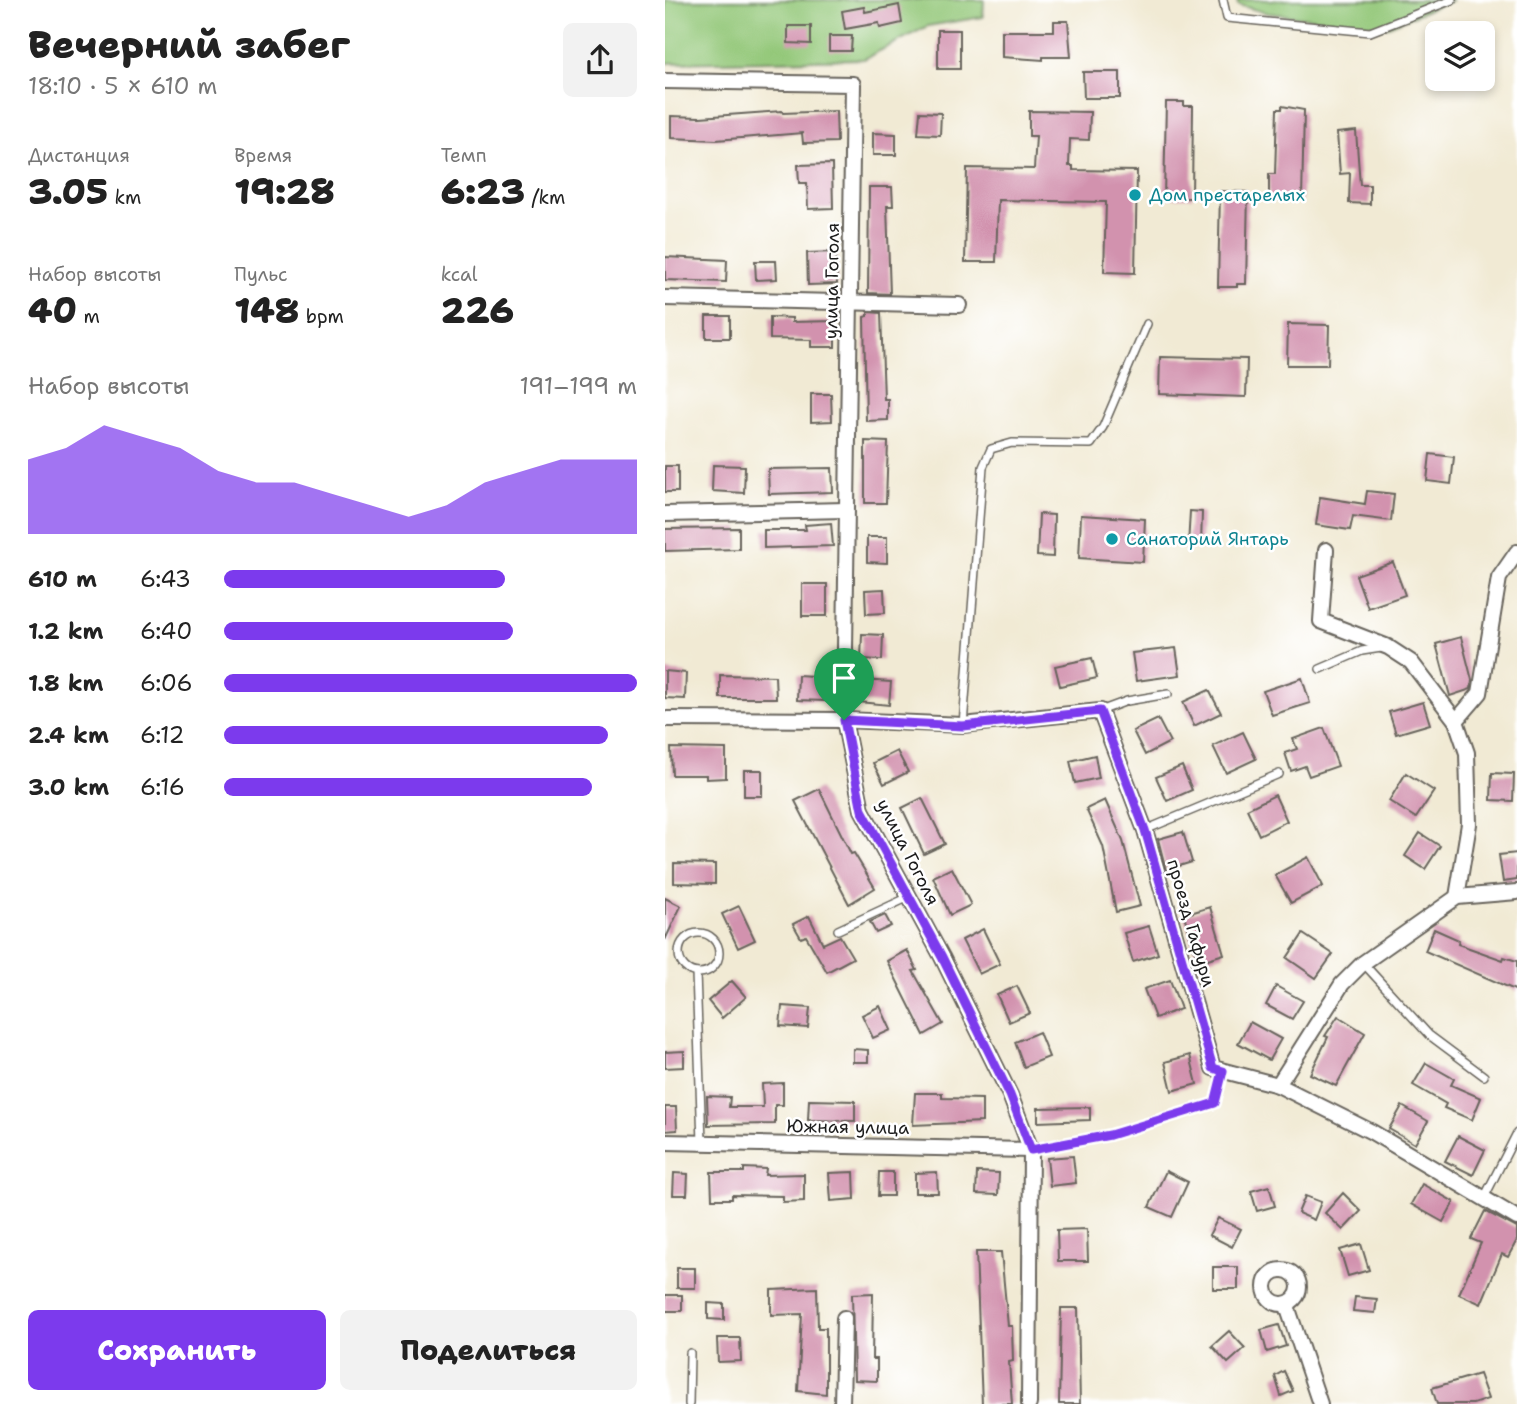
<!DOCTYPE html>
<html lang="ru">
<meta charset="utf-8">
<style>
:root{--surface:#fff;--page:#f2f2f2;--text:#222;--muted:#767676;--accent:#7c3aed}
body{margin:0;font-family:"Shantell Sans",sans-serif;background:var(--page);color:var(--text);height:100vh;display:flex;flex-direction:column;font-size:26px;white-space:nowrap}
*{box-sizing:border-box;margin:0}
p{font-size:23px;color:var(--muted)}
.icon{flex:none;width:38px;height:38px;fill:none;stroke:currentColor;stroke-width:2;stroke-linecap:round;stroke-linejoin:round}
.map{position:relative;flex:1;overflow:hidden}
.details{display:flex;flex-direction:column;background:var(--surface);width:665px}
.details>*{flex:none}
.buttons{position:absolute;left:760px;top:21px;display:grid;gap:14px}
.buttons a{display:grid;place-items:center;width:70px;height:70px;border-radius:10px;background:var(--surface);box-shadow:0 4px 10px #0003;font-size:35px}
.pin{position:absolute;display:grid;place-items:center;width:60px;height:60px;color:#fff;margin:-72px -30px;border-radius:50% 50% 50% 0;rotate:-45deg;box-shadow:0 0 7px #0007}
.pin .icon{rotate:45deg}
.round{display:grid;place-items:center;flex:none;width:74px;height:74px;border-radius:10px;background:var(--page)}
.overview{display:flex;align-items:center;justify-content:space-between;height:119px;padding:0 28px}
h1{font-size:38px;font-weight:800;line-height:52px}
.stats{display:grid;grid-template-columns:repeat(3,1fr);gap:10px;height:119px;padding:7px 28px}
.stats div{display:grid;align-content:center}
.stats b{font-size:35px;font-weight:800}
.stats small{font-size:19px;font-weight:400}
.stats p{font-size:19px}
.chart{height:196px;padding:14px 28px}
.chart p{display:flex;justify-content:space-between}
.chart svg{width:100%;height:126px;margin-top:7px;fill:var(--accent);opacity:.7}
.cta{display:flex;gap:14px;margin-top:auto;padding:14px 28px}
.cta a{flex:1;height:80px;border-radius:10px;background:var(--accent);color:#fff;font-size:28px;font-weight:800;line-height:80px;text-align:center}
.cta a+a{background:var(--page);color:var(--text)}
ul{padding:0 28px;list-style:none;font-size:23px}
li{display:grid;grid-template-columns:112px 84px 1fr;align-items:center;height:52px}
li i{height:18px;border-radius:9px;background:var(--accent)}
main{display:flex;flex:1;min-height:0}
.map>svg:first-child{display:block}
.green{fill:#93c778;stroke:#58724a;stroke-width:2}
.building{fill:#d292ae}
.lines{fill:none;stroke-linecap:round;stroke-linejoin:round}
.service-casing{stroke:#67645c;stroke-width:10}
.minor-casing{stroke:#67645c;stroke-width:18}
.path{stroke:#67645c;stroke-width:2.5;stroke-dasharray:2 5;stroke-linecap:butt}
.service{stroke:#fff;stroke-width:7}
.minor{stroke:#fff;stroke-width:14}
.route-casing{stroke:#fff;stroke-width:14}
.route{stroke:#7c3aed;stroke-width:9}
.culture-dot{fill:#0f9aa8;stroke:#fff;stroke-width:2.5}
.labels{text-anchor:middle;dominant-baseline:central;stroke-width:5;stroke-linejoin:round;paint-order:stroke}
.culture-label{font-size:18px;fill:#0d838f;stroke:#fff;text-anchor:start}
.street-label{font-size:18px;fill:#1c1c1c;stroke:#fff}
</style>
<main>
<section class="details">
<div class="overview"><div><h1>Вечерний забег</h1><p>18:10 · 5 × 610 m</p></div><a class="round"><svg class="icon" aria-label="share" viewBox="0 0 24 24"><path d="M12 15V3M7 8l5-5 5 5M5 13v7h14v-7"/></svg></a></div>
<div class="stats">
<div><p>Дистанция</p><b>3.05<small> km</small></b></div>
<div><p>Время</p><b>19:28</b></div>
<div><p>Темп</p><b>6:23<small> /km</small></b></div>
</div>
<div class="stats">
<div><p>Набор высоты</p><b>40<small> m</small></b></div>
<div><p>Пульс</p><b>148<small> bpm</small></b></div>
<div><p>kcal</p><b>226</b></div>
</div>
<div class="chart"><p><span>Набор высоты</span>191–199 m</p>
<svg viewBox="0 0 160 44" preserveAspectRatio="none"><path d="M0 44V18L10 14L20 6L30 10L40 14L50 22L60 26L70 26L80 30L90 34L100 38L110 34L120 26L130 22L140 18L150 18L160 18V44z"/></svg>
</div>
<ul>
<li><b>610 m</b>6:43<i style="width:68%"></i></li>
<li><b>1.2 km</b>6:40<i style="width:70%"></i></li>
<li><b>1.8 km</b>6:06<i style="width:100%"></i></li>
<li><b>2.4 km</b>6:12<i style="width:93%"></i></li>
<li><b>3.0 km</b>6:16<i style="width:89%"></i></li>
</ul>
<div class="cta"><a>Сохранить</a><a>Поделиться</a></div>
</section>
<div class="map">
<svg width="852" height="1404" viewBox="0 0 852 1404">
<rect width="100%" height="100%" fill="#fff"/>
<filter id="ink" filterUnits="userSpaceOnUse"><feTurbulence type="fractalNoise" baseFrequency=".0143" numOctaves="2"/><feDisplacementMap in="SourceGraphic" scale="14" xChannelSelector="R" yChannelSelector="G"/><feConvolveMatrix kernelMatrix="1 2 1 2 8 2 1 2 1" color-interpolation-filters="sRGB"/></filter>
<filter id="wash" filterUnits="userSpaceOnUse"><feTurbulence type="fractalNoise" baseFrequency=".00686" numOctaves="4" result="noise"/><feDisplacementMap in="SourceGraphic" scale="28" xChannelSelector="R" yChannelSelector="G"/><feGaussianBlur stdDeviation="1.57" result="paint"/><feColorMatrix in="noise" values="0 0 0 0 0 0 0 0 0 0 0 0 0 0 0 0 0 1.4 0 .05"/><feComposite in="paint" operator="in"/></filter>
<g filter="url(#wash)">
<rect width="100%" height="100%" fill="#f1ead4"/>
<g class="green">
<path d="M0,0H319L318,17L263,26L199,59L0,63Z"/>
<path d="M572,0H787L721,27L602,13L573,5Z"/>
</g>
<g id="blocks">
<g class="building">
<path d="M234,5L237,23L215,28L214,23L180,29L177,11L199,7L200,12Z"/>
<path d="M389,21H403L406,57H378V60L337,57V31H389Z"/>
<path d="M123,26H146V44L123,43Z"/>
<rect x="273" y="30" width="22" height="39"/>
<path d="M164,36H187L186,51H164Z"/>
<path d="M418,72H455V98H419Z"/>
<path d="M501,102H519V106H528L527,198H499Z"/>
<path d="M617,106L639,110L637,200H604V174H610L612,109H617Z"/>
<path d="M117,111L118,113L171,111L172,142L138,143L137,133L51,140L6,138V116L35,117Z"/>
<path d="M364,111L425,112L424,140L405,139L404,166H408V170L472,171L470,273L439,272L441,202L333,200L331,262H300L302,168L369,169L371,136H364Z"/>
<path d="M255,112L276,113L275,135L253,134Z"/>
<path d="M691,131L695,185H705V204L684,203L685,173L675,174L672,133Z"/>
<path d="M208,133L231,134V155H208Z"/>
<path d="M167,164L168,208L143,209L142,183H134L133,165Z"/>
<path d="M204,187H227L228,206H222L225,294L203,293Z"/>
<path d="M555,191L583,192L581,284H572V287H553Z"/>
<path d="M171,252L172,284L143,285L142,253Z"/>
<path d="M0,257L62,260L61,282L0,280Z"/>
<path d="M90,261H111L112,279L91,280Z"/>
<path d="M203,312L216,313L219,399H223V420L201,421L199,317L203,316Z"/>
<rect x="41" y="316" width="24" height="22"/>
<path d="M105,317L127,318V322L170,321V347H146V340L105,339Z"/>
<path d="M623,324L664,325L663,365H622Z"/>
<path d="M495,357L582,359L581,397L494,394Z"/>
<path d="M146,394H166L167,421L146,422Z"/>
<path d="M200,441L223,442L221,503H200Z"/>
<path d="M765,454L789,457L786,484L762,481Z"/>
<path d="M48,465L80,466L79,493L47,491Z"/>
<rect x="0" y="466" width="13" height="26"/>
<path d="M167,468L168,492L104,494L103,469Z"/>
<path d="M702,491L729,494L726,521L688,516L685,530L651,525L655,497L700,504Z"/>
<path d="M525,511L537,512L536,546H523Z"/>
<path d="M374,514L389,515L388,557L372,556Z"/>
<path d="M416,515L480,519L478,562L414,558Z"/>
<path d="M166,523L168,546L99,548V530H141L140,525Z"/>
<path d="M74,528V549L0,551V529Z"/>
<path d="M202,537H222V563L202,562Z"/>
<path d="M728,562L740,595L703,608L691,575Z"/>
<rect x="137" y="584" width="25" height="32"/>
<path d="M219,589L220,613L201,614L200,590Z"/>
<path d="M197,634L218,635L217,660L196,659Z"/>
<path d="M796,637L807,680L806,689L785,696L771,644Z"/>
<path d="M511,648L515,675L471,681L467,653Z"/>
<path d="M427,658L432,678L395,686L390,666Z"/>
<path d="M0,671L21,673L20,699L0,698Z"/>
<path d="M55,675L110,676L111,698H55Z"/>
<path d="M133,675L162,677L161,701L132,700Z"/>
<path d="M637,678L645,703L607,715L598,691Z"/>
<path d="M196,680L226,682L224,705L194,702Z"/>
<path d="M544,690L556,713L529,726L518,702Z"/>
<path d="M758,702L765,724L731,734L724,712Z"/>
<path d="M493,719L505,742L480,755L468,731Z"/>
<path d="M659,728L673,766L644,776L640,766L626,771L620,753L632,749L628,739Z"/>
<path d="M578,732L591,759L561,773L548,746Z"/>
<path d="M6,748L61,749V778L41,779V775H7Z"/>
<path d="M232,751L243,772L219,784L208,763Z"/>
<path d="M430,755L434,778L410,783L405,761Z"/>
<path d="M517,766L527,790L502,801L491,777Z"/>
<rect x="79" y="770" width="18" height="26"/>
<path d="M741,773L769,791L751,818L724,801Z"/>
<path d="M827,773L849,774L848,801L826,800Z"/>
<path d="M154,789L186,854L189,853L210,888L184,904L130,801Z"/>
<path d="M610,795L622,821L594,835L582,809Z"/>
<path d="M257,798L280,844L259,854L237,808Z"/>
<path d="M440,800L458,841L475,906L451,912L438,846L421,809Z"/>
<path d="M518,832L527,862L501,870L493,839Z"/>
<path d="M755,833L775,846L760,869L740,856Z"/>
<path d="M852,853V880L838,882L834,855Z"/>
<path d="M643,857L658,886L626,903L610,875Z"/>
<path d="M9,863L50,864V884L9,883Z"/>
<path d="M287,868L306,905L285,915L268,877Z"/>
<path d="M0,898L16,906L0,940Z"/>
<path d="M74,906L90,940L73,948L57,914Z"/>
<path d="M545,907L559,954L533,962L519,915Z"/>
<path d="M220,915L226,926L211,933L205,922Z"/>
<path d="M144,916L158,944L175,936L188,958L162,972L141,936L136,938L128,924Z"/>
<path d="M484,926L493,954L468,962L459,933Z"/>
<path d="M318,929L335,964L314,974L297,940Z"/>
<path d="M769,929L794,940L793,944L838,960L839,957L852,961V991L760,951Z"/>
<path d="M638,934L668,954L651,978L622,958Z"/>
<path d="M242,950L252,970L248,971L278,1024L259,1035L222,961Z"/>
<path d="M505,980L516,1009L490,1018L479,989Z"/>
<path d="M67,981L81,997L57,1018L43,1001Z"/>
<path d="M352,986L365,1013L344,1022L332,995Z"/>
<path d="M611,986L638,1001L627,1019L601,1005Z"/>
<path d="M117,1006L145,1008L143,1028L115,1026Z"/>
<path d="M215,1006L226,1030L208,1038L197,1015Z"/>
<path d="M673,1016L700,1033L671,1086L645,1074L663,1037L660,1036Z"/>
<path d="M585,1022L616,1039L604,1060L573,1043Z"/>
<path d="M374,1032L384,1057L359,1067L350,1042Z"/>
<path d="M188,1049L203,1050V1062H188Z"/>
<path d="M19,1051V1067L0,1068V1052Z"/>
<path d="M525,1055L532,1084L507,1091L500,1062Z"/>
<path d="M761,1063L789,1079L786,1085L816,1098L807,1120L779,1108L781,1104L748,1085Z"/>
<path d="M118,1083V1105H110V1124L43,1125L42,1096L65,1097L64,1107H98L97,1084Z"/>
<path d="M250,1093H277V1098L317,1099V1122L248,1125Z"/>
<path d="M144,1100L190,1101V1121L143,1120Z"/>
<path d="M737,1106L763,1121L750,1144L724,1129Z"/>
<path d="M0,1107H11L12,1130L0,1131Z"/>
<path d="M425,1107V1120L373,1122V1108Z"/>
<path d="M793,1136L820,1150L808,1175L780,1161Z"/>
<path d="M408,1156L411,1183L385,1186L382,1158Z"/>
<path d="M79,1168L101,1169L100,1175L139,1174V1201L118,1202V1196L67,1195V1199H47L46,1172H79Z"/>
<path d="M501,1171L523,1182L507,1217L484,1207Z"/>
<path d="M189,1172L190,1199L166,1201L164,1173Z"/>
<path d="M214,1172H228V1196H213Z"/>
<path d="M272,1172L273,1193H250V1173Z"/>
<path d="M312,1172L334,1173L333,1195L311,1194Z"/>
<path d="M9,1173L23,1174L22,1195H8Z"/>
<path d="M757,1184L789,1202L778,1222L746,1204Z"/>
<path d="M604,1186L610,1206L592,1211L586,1191Z"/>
<path d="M678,1193L696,1211L678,1230L660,1213Z"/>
<path d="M640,1196L656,1202L649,1220L633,1213Z"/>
<path d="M820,1211L852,1228V1240L843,1257L837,1254L816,1304L794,1294L816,1243L806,1239Z"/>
<path d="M553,1218L576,1229L567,1247L544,1235Z"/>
<path d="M422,1229L423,1261H393L392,1230Z"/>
<path d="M696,1244L704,1270L683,1276L675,1250Z"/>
<path d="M311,1252H336L343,1326H347L348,1361L344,1362L347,1404H317Z"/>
<rect x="548" y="1267" width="25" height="22"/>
<rect x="12" y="1268" width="18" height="20"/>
<path d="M152,1288L153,1328H161V1394L133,1391L137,1314L106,1315V1290Z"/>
<path d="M208,1293L207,1359H212V1381L189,1380L187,1294Z"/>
<rect x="0" y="1295" width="17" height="16"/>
<path d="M690,1297L712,1299L710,1313L688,1311Z"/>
<path d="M43,1303L59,1304V1320L43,1319Z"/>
<path d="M396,1308H413L415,1404H394Z"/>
<path d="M614,1325L621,1346L602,1352L596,1330Z"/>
<path d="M564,1331L580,1348L563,1363L547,1346Z"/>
<path d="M52,1338H75L76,1361L53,1362Z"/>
<path d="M619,1371L628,1391L616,1396L610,1376Z"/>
<path d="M814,1374L823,1399L808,1404H772L767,1388Z"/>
</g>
</g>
</g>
<g filter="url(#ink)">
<use href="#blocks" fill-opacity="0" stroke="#67645c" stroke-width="2"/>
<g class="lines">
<defs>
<g id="service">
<path d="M558,0L562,18L705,32L787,0"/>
<path d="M655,669L697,651L716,648"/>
<path d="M435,711L462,701L503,694"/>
<path d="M298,725L318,467L326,449L347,443L426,444L438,427L482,324"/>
<path d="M480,830L614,774"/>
<path d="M173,930L244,897"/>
<circle cx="34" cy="953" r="20"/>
<path d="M698,963L764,1035L819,1076"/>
<path d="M31,973L37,1142"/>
<path d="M818,1200L852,1133"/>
<path d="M24,1404L25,1353"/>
</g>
<g id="minor">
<path d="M0,81L188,84L179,720L197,810L277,957L345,1095L366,1150L364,1404"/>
<path d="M0,298L294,305"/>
<path d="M0,514L181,510"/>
<path d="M661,550L656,621L723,647L746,662L791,721L802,753L804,824L792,897"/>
<path d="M0,719L179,720L298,725L435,711L480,830L548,1068L613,1085L707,1132L852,1218"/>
<path d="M791,721L815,693L834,578L852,552"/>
<path d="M613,1085L677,984L698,963L792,897L852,892"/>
<path d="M0,1142L366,1150"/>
<circle cx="617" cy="1287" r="17"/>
<path d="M622,1306L655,1404"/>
<path d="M177,1404L179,1318"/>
</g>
</defs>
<use href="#service" class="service-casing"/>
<use href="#minor" class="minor-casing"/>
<path class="path" d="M379,1148L484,1125L550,1103L554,1084"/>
<use href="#service" class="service"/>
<use href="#minor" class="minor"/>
</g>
</g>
<g class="lines" filter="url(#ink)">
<defs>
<path id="route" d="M435,711L480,830L548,1068L558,1071L550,1103L445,1135L366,1150L345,1095L277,957L197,810L179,720L298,726Z"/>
</defs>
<use href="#route" class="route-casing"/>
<use href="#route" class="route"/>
</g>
<g class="culture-dot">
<circle cx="470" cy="195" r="7"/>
<circle cx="447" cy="539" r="7"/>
</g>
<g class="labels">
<g class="culture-label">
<text x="484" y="195">Дом престарелых</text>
<text x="461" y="539">Санаторий Янтарь</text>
</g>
<g class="street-label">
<text transform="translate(167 281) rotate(-89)">улица Гоголя</text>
<text transform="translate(243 852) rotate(63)">улица Гоголя</text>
<text transform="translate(526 923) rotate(74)">проезд Гафури</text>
<text transform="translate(183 1127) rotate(1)">Южная улица</text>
</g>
</g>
</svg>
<div class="buttons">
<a><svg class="icon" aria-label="layers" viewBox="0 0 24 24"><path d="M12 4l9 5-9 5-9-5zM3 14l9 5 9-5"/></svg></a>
</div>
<div class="pin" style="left:179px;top:720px;background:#1e9e55"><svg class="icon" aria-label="arrive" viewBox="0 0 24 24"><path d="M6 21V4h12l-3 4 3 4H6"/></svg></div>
</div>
</main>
